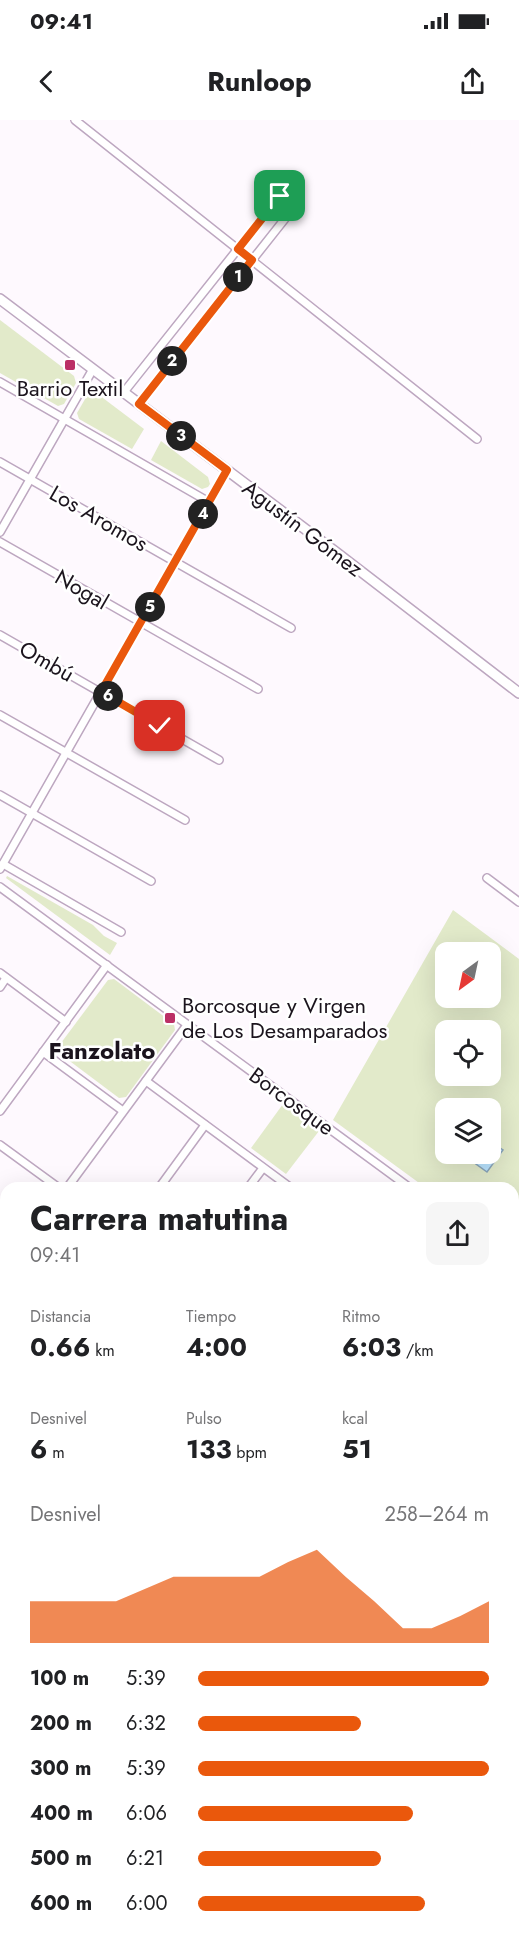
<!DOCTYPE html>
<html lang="es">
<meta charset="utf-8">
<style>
:root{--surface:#fff;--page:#f6f6f6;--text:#202124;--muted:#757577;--accent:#ea580c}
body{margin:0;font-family:Jost,sans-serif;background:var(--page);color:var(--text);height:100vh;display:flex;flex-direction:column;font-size:22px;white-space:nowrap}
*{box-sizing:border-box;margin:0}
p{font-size:20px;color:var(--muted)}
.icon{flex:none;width:33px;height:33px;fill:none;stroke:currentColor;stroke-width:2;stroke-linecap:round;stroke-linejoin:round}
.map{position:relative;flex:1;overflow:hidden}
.details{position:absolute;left:0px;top:1062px;width:519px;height:756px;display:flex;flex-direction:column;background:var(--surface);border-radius:18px 18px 0 0;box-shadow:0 6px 24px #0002}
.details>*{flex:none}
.needle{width:39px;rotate:213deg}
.fabs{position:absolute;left:435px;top:822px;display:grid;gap:12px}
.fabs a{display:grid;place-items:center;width:66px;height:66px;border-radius:12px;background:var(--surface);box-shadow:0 6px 24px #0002;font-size:30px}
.pin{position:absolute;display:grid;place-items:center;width:51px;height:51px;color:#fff;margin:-26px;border-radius:12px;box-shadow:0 3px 9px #0006}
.km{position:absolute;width:30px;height:30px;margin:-15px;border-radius:50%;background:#222;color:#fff;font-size:16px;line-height:30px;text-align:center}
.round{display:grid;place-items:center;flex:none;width:63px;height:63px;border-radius:12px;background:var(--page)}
.head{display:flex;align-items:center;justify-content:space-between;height:102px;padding:0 30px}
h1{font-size:33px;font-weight:700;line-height:45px}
.figures{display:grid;grid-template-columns:repeat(3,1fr);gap:9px;height:102px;padding:6px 30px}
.figures div{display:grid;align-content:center}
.figures b{font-size:26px;font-weight:700}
.figures small{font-size:16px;font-weight:400}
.figures p{font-size:16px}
.chart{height:168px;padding:12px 30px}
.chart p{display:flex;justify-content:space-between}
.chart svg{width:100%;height:108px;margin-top:6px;fill:var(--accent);opacity:.7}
ul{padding:0 30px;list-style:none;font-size:20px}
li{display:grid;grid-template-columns:96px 72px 1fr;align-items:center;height:45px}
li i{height:15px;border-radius:8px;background:var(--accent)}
.status{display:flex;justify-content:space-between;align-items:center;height:42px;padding:0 30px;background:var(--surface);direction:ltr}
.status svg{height:16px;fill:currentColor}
header{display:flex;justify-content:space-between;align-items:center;height:78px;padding:0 30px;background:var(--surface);font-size:27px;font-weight:700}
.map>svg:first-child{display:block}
.green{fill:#e2eaca;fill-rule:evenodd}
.water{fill:#b9e3fe;stroke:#8aa5ba;stroke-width:1.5}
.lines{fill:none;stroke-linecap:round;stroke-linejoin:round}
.street-casing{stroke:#bda7c0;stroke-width:10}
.secondary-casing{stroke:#bda7c0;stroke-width:12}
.street{stroke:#fff;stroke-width:7}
.secondary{stroke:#fff;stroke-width:9}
.route-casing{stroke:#fff;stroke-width:12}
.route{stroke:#ea580c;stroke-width:8}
.poi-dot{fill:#bb2f66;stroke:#fff;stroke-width:2}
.labels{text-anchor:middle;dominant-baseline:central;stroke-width:5;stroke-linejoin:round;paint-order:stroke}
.poi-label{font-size:22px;fill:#1b141d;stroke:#fff}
.street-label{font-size:22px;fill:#1b141d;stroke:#fff}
.neighbourhood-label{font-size:24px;font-weight:bold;fill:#1b141d;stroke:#fff}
</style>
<div class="status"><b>09:41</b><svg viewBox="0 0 49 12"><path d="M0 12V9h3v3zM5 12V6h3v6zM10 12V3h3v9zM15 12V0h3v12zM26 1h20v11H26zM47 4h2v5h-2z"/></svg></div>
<header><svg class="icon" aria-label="back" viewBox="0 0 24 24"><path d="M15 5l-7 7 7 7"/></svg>Runloop<svg class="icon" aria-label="share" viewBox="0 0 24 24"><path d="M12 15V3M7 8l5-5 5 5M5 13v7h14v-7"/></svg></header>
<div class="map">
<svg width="519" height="1818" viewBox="0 0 519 1818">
<rect width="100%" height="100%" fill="#fef9fe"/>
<g class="green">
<path d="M0,200L74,256L76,263L64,284L58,286L0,253Z"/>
<path d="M95,272L144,309L132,329L79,299L77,293L88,274Z"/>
<path d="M161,321L208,357L210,364L208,367L202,369L151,340Z"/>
<path d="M7,756L93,805L104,816L117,823L110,835L6,758Z"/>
<path d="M453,790L519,839V1137L513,1132V1068H426L333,1000ZM446,832H490V878H446ZM446,910H490V956H446ZM446,988H490V1034H446Z"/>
<path d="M114,859L174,904L175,910L126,977L119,978L59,933L58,927L108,860Z"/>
<path d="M283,984L319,1011L286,1054L251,1028Z"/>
</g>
<path class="water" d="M491,1022L503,1030L487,1052L476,1044L483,1034H490Z"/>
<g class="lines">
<defs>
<g id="street">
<path d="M75,0L477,319"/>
<path d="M0,262L209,382"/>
<path d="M124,272L280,76L285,74L292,78L295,86L139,283"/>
<path d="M0,342L291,508"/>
<path d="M0,412L93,249"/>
<path d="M0,422L258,569"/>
<path d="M0,515L219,640"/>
<path d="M0,595L185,700"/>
<path d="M0,675L151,761"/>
<path d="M3,744L121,812"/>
<path d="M0,749L227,350"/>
<path d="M487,758L519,782"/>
<path d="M0,767L410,1068"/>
<path d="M0,853L66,902"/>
<path d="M0,867L6,858"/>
<path d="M43,932L123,991"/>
<path d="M146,961L291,1068"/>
<path d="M0,991L107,845"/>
<path d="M0,1025L59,1068"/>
<path d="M67,1068L187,905"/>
<path d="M159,1068L205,1005"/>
<path d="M248,1068L263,1048"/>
<path d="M513,1144L519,1149"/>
<path d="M0,1240L6,1244"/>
<path d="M0,1325L6,1329"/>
<path d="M513,1386L519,1377"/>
<path d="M0,1387L6,1379"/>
<path d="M0,1405L6,1409"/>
<path d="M513,1435L519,1438"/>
<path d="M0,1490L6,1494"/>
<path d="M0,1508L6,1500"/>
<path d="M513,1546L519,1537"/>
<path d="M0,1637L6,1628"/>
<path d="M0,1644L6,1648"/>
<path d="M0,1726L6,1715"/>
<path d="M0,1732L6,1736"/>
<path d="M113,1812L122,1818"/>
<path d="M306,1812L322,1818"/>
</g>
<g id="secondary">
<path d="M0,179L337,433L519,573"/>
<path d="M513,1207L519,1200"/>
<path d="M217,1818L219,1812"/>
</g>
</defs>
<use href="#street" class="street-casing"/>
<use href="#secondary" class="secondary-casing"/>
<use href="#street" class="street"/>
<use href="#secondary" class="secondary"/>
</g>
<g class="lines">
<defs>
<path id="route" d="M160,606L101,572L227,350L139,284L252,140L238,129L280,76"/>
</defs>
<use href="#route" class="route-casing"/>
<use href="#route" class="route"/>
</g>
<g class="poi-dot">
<rect x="64" y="239" width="12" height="12" rx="3"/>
<rect x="164" y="892" width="12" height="12" rx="3"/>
</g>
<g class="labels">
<g class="poi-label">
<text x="70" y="268">Barrio Textil</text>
<text x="182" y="885" text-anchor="start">Borcosque y Virgen<tspan x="182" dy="25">de Los Desamparados</tspan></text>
</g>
<g class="street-label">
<text transform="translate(99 398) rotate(30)">Los Aromos</text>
<text transform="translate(303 408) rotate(37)">Agustín Gómez</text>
<text transform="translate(82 469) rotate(30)">Nogal</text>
<text transform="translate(47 541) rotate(30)">Ombú</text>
<text transform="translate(292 981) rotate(36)">Borcosque</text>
</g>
<g class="neighbourhood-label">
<text x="102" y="930">Fanzolato</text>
</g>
</g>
</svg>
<div class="fabs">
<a><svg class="needle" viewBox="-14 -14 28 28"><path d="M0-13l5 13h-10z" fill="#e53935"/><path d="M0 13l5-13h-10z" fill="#757577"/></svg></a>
<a><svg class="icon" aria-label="locate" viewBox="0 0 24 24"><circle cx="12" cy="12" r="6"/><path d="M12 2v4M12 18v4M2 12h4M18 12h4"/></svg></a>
<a><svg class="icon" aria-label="layers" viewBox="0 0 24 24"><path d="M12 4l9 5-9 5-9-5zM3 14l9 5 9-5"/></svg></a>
</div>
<div class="pin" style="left:280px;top:76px;background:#1e9e55"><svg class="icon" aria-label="arrive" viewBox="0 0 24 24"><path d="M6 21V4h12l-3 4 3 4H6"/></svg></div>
<div class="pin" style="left:160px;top:606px;background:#d93025"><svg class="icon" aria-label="check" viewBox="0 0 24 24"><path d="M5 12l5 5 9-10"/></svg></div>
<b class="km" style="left:238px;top:157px">1</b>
<b class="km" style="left:172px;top:241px">2</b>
<b class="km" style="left:181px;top:316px">3</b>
<b class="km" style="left:203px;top:394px">4</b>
<b class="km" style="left:150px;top:487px">5</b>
<b class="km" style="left:108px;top:576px">6</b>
<section class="details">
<div class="head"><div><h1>Carrera matutina</h1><p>09:41</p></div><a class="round"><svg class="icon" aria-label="share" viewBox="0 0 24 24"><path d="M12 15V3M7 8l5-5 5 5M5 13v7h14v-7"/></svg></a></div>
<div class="figures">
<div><p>Distancia</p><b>0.66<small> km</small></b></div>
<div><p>Tiempo</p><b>4:00</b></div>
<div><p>Ritmo</p><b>6:03<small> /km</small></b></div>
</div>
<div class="figures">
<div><p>Desnivel</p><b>6<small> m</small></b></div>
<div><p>Pulso</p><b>133<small> bpm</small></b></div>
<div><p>kcal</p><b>51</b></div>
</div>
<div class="chart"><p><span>Desnivel</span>258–264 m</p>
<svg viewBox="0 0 160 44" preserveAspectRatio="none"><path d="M0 44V27L10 27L20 27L30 27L40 22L50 17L60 17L70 17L80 17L90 11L100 6L110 17L120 27L130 38L140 38L150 33L160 27V44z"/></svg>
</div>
<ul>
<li><b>100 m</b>5:39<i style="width:100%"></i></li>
<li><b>200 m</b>6:32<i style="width:56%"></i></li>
<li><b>300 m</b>5:39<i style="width:100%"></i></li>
<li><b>400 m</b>6:06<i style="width:74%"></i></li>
<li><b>500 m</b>6:21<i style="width:63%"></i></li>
<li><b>600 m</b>6:00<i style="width:78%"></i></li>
</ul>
</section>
</div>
